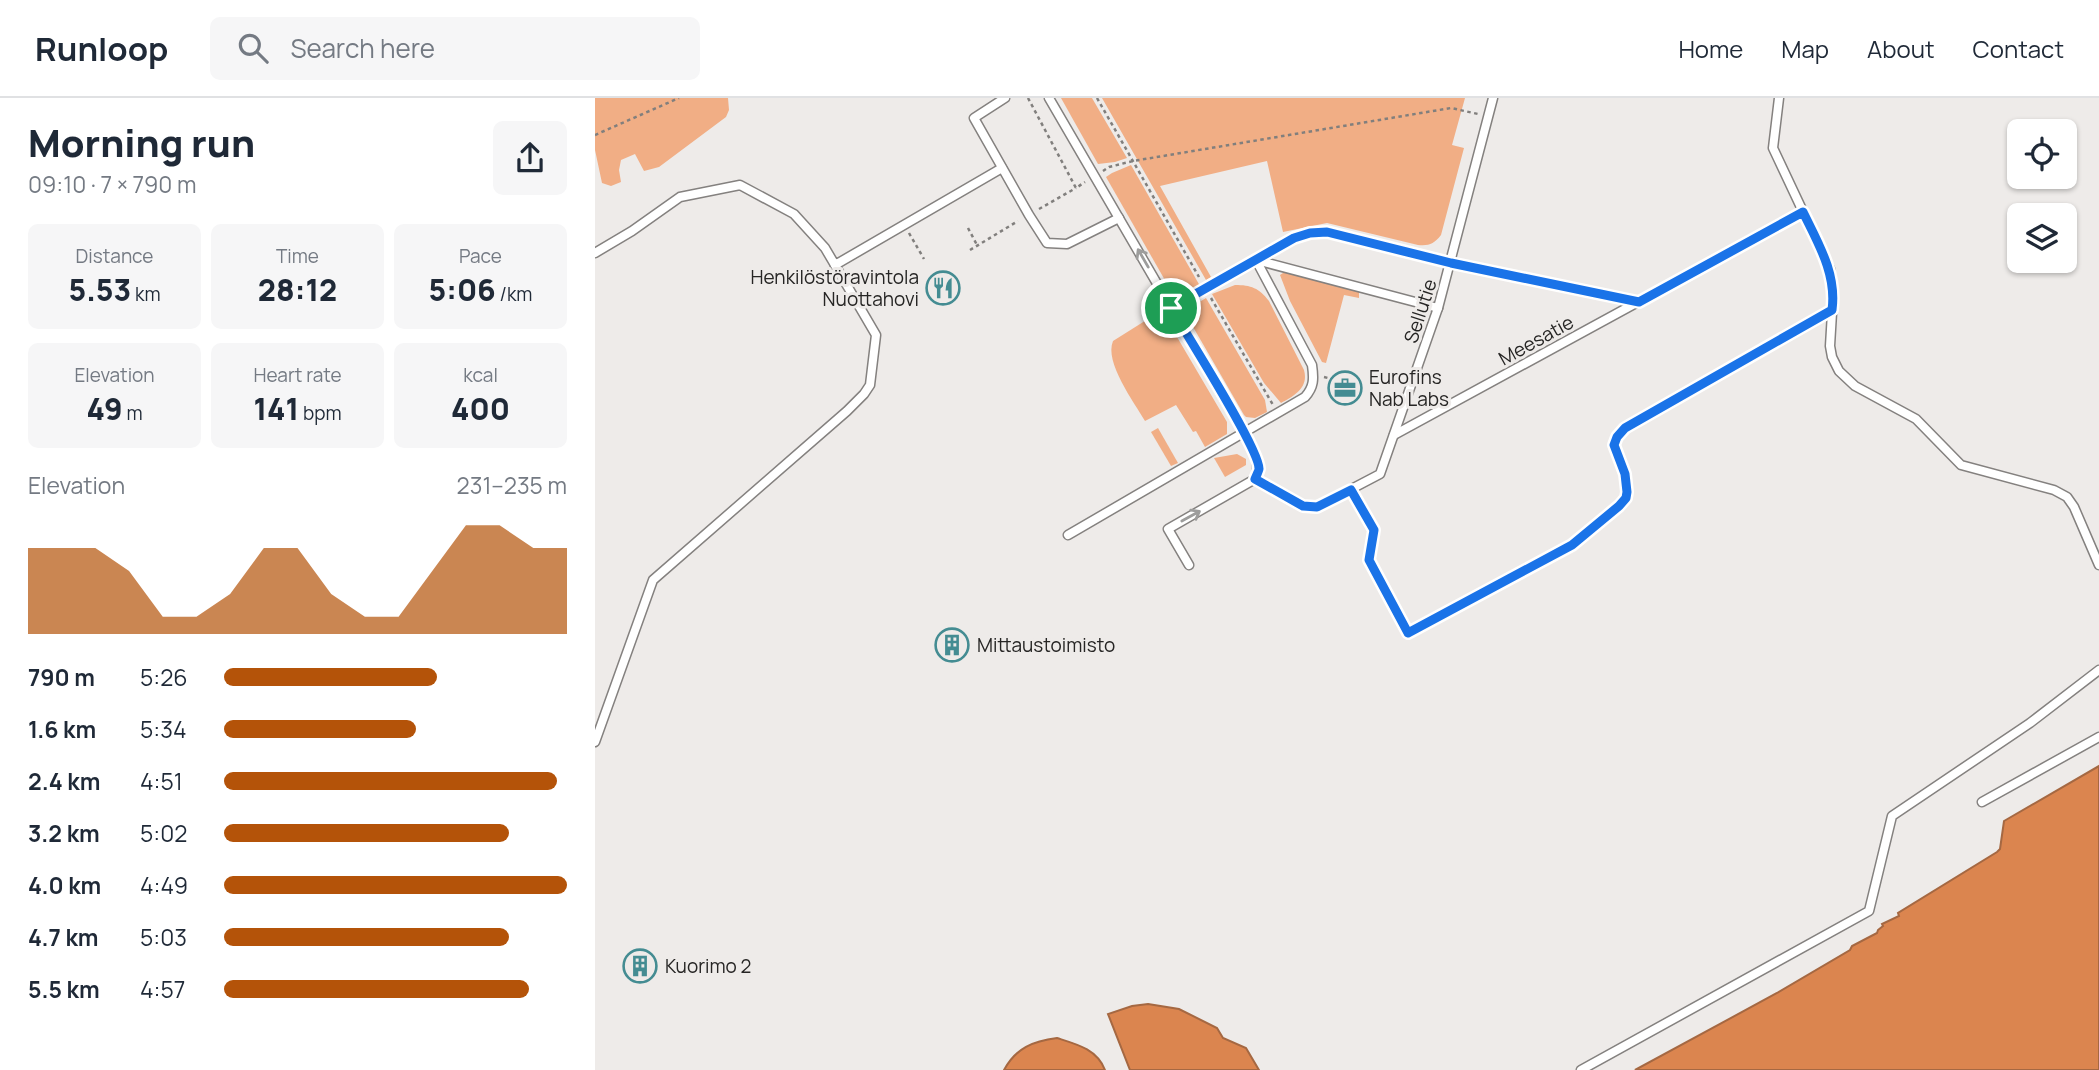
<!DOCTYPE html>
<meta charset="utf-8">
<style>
:root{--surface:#fff;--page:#f6f6f7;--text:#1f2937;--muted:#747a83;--line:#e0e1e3;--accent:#b45309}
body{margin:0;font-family:Manrope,sans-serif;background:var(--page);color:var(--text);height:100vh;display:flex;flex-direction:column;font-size:26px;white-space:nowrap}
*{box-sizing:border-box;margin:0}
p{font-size:23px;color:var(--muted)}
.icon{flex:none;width:38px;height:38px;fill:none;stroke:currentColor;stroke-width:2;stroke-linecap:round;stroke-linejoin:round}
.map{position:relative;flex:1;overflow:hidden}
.details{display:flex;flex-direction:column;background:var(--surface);width:595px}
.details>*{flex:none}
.controls{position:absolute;left:1412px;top:21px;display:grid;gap:14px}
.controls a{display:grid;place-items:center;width:70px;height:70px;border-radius:10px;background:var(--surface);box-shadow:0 2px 5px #0004;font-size:35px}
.pin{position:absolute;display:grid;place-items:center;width:60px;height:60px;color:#fff;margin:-30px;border:4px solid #fff;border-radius:50%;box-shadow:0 2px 7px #0007}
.round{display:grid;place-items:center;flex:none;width:74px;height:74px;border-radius:10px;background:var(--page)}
.summary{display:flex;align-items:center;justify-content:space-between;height:119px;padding:0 28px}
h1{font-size:38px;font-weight:800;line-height:52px}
.metrics{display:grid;grid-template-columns:repeat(3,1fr);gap:10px;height:119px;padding:7px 28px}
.metrics div{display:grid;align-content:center;border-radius:10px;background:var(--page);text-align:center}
.metrics b{font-size:30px;font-weight:800}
.metrics small{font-size:19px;font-weight:400}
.metrics p{font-size:19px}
.chart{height:196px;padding:14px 28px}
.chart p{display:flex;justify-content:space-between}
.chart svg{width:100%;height:126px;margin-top:7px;fill:var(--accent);opacity:.7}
ul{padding:0 28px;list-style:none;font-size:23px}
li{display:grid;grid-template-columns:112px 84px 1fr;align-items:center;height:52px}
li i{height:18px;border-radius:9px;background:var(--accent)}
header{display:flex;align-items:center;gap:42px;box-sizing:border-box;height:98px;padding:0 35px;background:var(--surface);border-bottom:2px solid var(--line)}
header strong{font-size:33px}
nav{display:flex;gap:38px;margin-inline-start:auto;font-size:24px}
.search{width:490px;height:63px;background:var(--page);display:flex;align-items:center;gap:18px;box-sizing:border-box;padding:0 24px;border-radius:10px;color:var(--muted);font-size:26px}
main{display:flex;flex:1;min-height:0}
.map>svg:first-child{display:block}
.green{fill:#f1ae85}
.water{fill:#db854f;stroke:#a56842;stroke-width:2}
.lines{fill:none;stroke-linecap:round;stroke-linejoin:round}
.lane-casing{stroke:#84817f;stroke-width:11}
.path{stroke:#817f7d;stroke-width:2.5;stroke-dasharray:3.5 3.5;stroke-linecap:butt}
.lane{stroke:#fff;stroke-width:8}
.oneway{stroke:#9d9d9c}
.route-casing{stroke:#fff;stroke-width:14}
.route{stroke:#1a73e8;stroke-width:9}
.labels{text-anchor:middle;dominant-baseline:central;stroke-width:6;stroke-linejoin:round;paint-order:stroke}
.poi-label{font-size:19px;fill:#262524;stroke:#eeebe9;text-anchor:start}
.street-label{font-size:19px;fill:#262524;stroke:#eeebe9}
</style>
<header>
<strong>Runloop</strong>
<div class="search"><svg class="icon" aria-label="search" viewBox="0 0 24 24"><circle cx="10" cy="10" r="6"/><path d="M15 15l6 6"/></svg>Search here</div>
<nav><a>Home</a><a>Map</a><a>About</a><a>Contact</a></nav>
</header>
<main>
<section class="details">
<div class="summary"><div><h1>Morning run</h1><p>09:10 · 7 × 790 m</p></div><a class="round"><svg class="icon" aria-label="share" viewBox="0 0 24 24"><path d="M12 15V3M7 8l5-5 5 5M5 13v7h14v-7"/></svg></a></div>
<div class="metrics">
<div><p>Distance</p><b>5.53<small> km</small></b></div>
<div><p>Time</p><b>28:12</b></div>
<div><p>Pace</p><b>5:06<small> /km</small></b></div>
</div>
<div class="metrics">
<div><p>Elevation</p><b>49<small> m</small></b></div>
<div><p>Heart rate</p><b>141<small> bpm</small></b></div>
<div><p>kcal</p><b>400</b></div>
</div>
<div class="chart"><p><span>Elevation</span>231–235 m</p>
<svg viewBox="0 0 160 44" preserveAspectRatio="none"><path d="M0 44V14L10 14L20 14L30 22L40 38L50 38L60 30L70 14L80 14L90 30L100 38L110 38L120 22L130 6L140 6L150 14L160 14V44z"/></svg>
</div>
<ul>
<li><b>790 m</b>5:26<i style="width:62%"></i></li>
<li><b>1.6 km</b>5:34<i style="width:56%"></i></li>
<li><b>2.4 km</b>4:51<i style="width:97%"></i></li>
<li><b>3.2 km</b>5:02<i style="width:83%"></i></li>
<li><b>4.0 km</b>4:49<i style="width:100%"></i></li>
<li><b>4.7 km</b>5:03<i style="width:83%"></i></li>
<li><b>5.5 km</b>4:57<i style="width:89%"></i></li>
</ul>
</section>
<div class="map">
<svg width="1504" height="972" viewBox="0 0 1504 972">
<rect width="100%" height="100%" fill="#eeebe9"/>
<g class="green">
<path d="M0,0H133L134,12L131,19L64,69L49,73L40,56L26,62L24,72L26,84L16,88L7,85L0,52Z"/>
<path d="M466,0H497L532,60L520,64L503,66Z"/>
<path d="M507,0H870L857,47L869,50L846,137C839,146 834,148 823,147L732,125L688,134L672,63L565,88L616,179L611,182Z"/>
<path d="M536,67L605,188C591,193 583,194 571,184L511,79L517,75Z"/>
<path d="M691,173L764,193V200L749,197L731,265L727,264L695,203L685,177Z"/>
<path d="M640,187C656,187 664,190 674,203L709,272C714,290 699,298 686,305L669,285L617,196Z"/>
<path d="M611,200L670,302L672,314L660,320L651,319L649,317L594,222C595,210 602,205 611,200Z"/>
<path d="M560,219L568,220L572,222L632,324V336L610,349L601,333L598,334L581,307L550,323C539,304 509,264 518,243L553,221Z"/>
<path d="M563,330L583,365L576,368L556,334Z"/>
<path d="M642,356L651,361V367L630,379L619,360Z"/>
</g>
<g class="water">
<path d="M1504,668V972H1040L1182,895L1255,852L1257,848L1282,835L1283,832L1288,828L1287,826L1304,818L1303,815L1402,754L1405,751L1409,723Z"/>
<path d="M553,906L584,911L622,930L628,940L651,950L664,972H535L513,916L537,908Z"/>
<path d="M462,940C481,946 502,951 510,972H409C421,950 438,943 462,940Z"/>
</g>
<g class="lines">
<defs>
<g id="lane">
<path d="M410,0L379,20L434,117L452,145L472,146L524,120"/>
<path d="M454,0L649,335C657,350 667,364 660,381L573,431L594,467"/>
<path d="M1184,0L1178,50L1235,171L1238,198L1235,248L1237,259L1244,273L1260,288L1321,321L1366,367L1459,392L1472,399L1479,409L1504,467"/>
<path d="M0,155L37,133L85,99L145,87L199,116L230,150L240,167L407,70"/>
<path d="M661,162L843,210"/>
<path d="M576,210L699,140L715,135L732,134L856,165L1043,204"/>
<path d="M799,337L1208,114"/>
<path d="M660,381L708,408L722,409L785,376L843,210L898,0"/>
<path d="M756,392L779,432L774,462L813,535L977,447L1024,408L1031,400L1032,394L1030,376L1019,347L1022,339L1030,330L1237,212"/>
<path d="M473,437L710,299C719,289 719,281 717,267L661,162"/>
<path d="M0,644L58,482L252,313L269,296L275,287L281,237L240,167"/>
<path d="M1387,704L1504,639"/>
<path d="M986,972L1274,813L1297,718L1435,625L1504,572"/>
</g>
</defs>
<use href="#lane" class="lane-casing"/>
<g class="path">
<path d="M433,0L481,90L490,84"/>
<path d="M502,0L604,179"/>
<path d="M0,37L84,0"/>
<path d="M508,73L514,69L538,63L856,10L883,16"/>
<path d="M444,111L481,90"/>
<path d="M373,130L382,147"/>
<path d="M314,135L329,161"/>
<path d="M375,152L423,123"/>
<path d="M616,200L678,307"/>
<path d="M729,279L737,281"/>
</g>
<use href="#lane" class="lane"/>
</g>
<defs><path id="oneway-shaft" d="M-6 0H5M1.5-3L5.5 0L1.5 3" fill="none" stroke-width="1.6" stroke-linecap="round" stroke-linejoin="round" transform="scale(1.75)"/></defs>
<g class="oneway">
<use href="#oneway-shaft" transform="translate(548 160) rotate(-120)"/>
<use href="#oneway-shaft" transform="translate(596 418) rotate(-29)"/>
</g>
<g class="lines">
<defs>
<path id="route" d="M1208,114C1223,145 1242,176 1237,212L1030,330L1022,339L1019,347L1030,376L1032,394L1031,400L1024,408L977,447L813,535L774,462L779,432L756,392L722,409L708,408L660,381C660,381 664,372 664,371C665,352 590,234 576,210L699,140L715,135L732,134L856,165L1044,204Z"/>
</defs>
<use href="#route" class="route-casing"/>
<use href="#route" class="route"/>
</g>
<defs>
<symbol id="restaurant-ring" viewBox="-11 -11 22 22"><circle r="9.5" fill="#eeebe9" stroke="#448c92" stroke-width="1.5"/><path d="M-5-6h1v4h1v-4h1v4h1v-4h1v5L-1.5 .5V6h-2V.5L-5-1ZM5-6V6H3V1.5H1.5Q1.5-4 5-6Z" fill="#448c92"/></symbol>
<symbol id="office-ring" viewBox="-11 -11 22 22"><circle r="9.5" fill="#eeebe9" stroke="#448c92" stroke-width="1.5"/><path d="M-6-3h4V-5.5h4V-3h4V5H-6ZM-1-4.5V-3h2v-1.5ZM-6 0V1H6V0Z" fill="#448c92"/></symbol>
<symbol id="building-ring" viewBox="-11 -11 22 22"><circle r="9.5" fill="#eeebe9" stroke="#448c92" stroke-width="1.5"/><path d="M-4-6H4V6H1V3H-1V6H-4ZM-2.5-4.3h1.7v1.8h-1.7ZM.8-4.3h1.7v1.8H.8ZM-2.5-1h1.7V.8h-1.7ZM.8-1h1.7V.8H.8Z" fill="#448c92"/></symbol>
</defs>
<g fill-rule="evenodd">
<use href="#restaurant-ring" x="329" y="171" width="38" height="38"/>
<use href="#office-ring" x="731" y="271" width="38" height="38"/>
<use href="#building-ring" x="338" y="528" width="38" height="38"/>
<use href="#building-ring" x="26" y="849" width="38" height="38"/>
</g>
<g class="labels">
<g class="poi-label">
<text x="324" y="179" text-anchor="end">Henkilöstöravintola<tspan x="324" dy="22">Nuottahovi</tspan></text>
<text x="774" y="279">Eurofins<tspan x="774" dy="22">Nab Labs</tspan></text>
<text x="382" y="547">Mittaustoimisto</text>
<text x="70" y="868">Kuorimo 2</text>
</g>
<g class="street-label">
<text transform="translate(825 213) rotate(-72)">Sellutie</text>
<text transform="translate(941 242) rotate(-29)">Meesatie</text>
</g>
</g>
</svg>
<div class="controls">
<a><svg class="icon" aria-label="locate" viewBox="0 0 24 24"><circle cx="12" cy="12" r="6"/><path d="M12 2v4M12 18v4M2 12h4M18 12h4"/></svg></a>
<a><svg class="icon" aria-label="layers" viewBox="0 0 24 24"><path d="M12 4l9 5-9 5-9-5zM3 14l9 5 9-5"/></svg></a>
</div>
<div class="pin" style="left:576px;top:210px;background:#1e9e55"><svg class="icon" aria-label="arrive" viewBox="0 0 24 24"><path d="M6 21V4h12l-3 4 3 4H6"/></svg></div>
</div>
</main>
